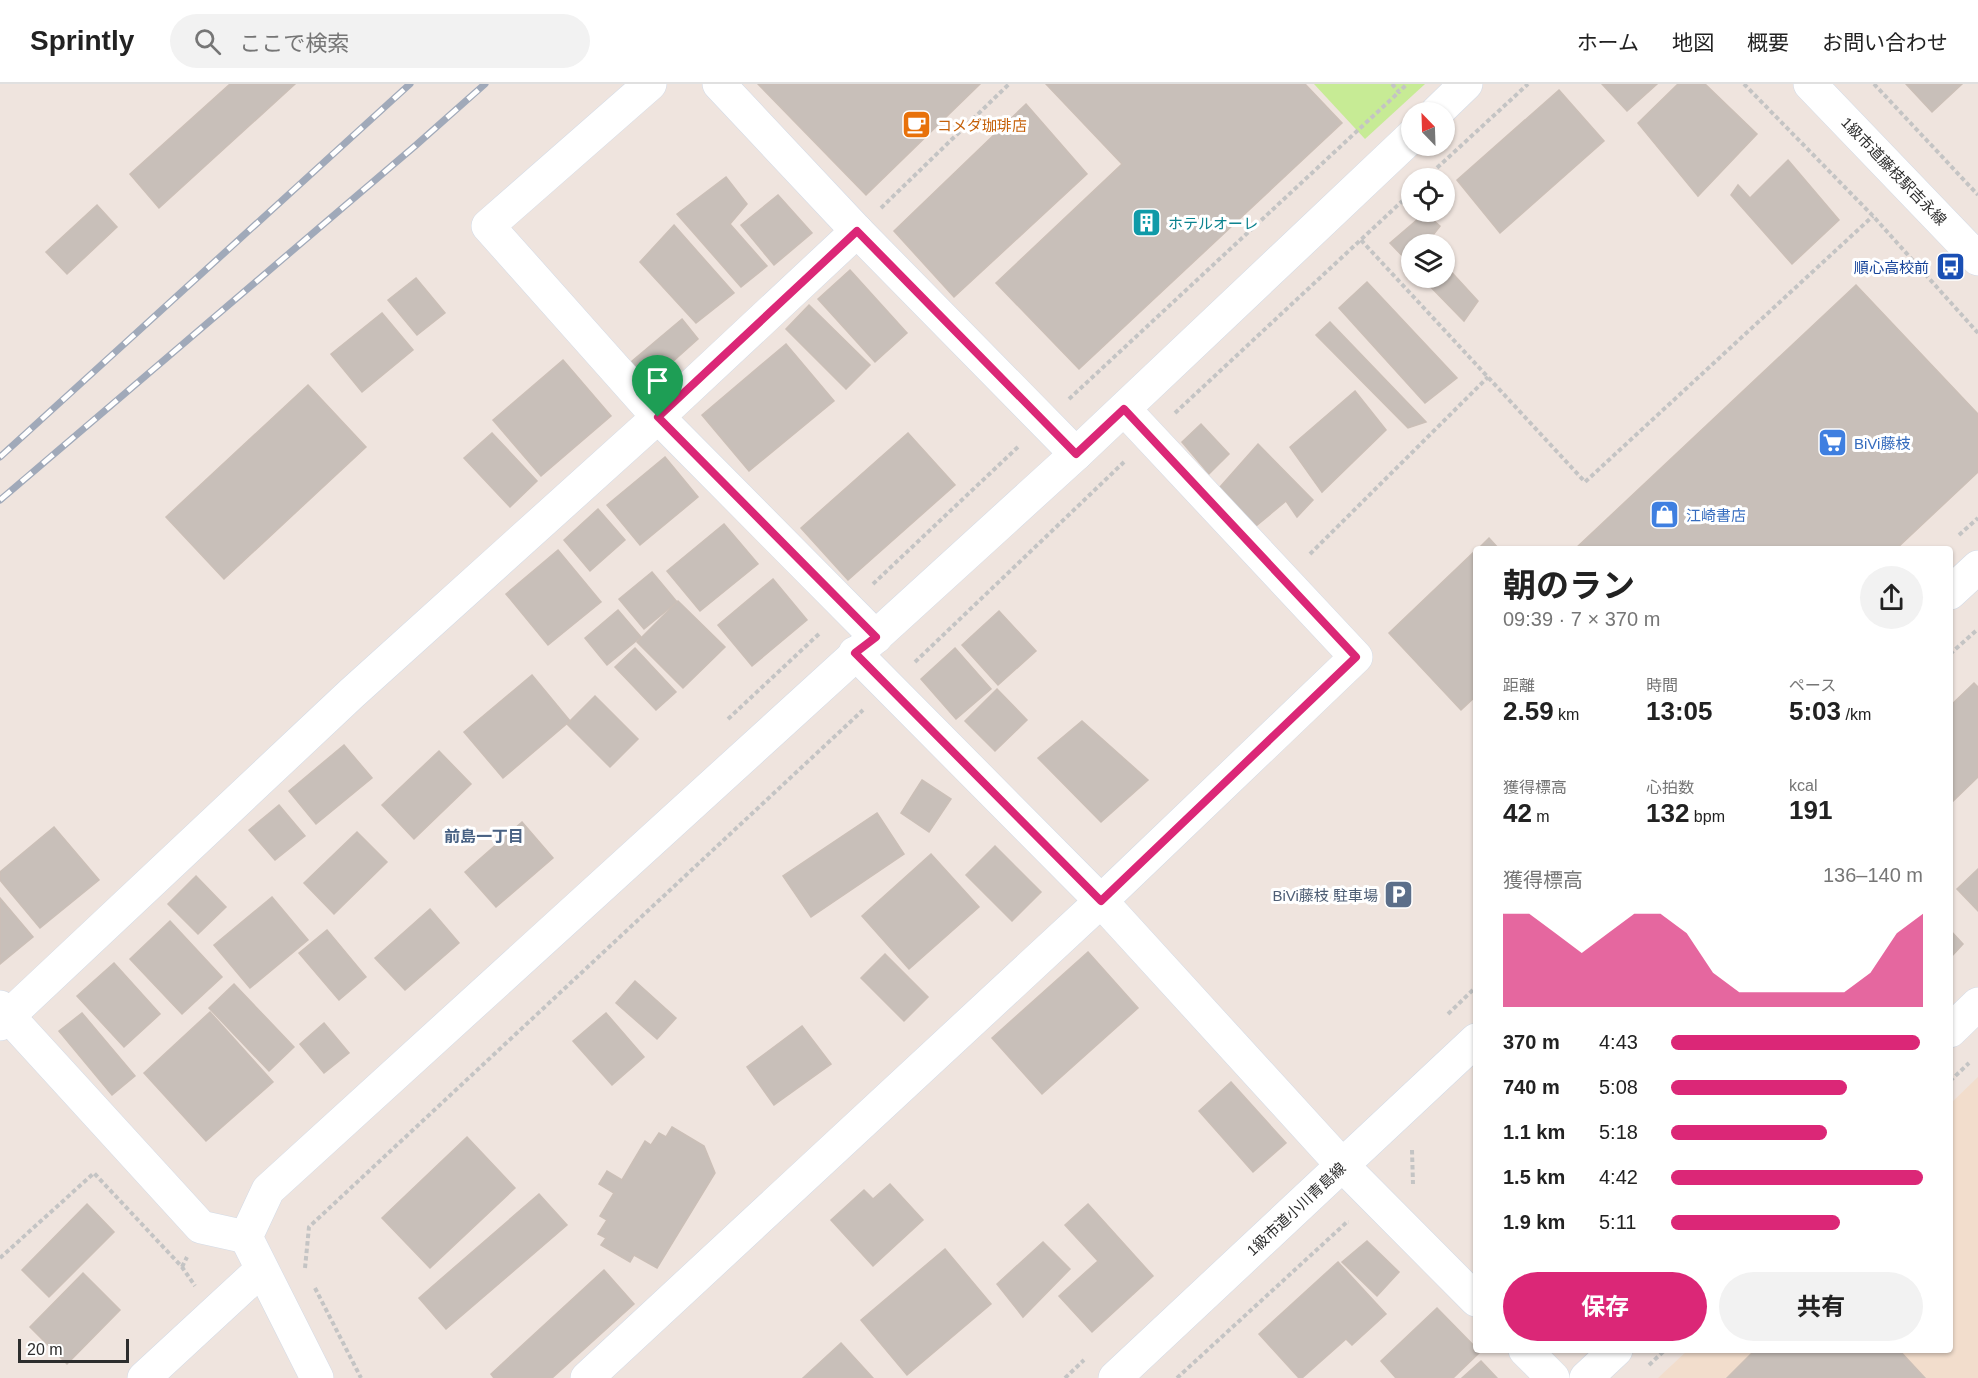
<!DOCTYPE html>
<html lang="ja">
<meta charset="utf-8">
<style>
:root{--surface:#fff;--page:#f2f2f2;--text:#222;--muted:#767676;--line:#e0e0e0;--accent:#db2777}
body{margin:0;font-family:Arial,"Noto Sans JP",sans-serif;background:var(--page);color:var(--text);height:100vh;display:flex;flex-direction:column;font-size:22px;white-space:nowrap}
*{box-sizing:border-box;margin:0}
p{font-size:20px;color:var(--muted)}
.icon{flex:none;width:33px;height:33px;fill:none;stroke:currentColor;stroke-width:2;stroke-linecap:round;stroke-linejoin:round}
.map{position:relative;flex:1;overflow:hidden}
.details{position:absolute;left:1473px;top:462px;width:480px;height:807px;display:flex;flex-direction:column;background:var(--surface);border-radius:6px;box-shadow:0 2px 4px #0004}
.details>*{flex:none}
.needle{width:39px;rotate:337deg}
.controls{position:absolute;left:1401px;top:18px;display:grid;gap:12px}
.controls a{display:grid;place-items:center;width:54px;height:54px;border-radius:50%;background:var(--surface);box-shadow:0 2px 4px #0004;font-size:30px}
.scale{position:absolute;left:18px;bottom:15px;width:111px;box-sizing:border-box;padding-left:6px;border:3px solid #2d2d2d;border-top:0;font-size:16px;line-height:21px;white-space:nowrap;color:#2d2d2d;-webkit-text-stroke:4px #fff;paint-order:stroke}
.pin{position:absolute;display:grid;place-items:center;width:51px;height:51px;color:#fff;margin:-62px -26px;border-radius:50% 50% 50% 0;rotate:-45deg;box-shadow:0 0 6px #0007}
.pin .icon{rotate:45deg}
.round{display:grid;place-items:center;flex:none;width:63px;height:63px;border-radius:32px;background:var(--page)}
.overview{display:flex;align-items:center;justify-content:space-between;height:102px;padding:0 30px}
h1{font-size:33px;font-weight:700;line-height:45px}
.metrics{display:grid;grid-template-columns:repeat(3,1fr);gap:9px;height:102px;padding:6px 30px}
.metrics div{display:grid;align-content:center}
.metrics b{font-size:26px;font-weight:700}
.metrics small{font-size:16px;font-weight:400}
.metrics p{font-size:16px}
.chart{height:168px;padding:12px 30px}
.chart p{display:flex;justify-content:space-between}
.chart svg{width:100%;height:108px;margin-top:6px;fill:var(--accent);opacity:.7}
.action{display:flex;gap:12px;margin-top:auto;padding:12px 30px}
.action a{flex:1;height:69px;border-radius:36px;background:var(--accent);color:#fff;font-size:24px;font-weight:700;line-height:69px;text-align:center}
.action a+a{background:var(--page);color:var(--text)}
ul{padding:0 30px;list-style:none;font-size:20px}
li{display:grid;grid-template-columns:96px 72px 1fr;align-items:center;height:45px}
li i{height:15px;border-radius:8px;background:var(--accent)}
header{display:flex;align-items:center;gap:36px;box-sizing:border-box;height:84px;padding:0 30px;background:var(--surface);border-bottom:2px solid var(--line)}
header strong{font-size:28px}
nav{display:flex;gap:33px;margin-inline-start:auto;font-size:21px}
.search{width:420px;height:54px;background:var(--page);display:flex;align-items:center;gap:15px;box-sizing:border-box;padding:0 21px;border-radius:33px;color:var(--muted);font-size:22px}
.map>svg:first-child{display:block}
.education{fill:#f2ddcc}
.green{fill:#c7eb95}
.building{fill:#c8bfb9;stroke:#cbbfb7;stroke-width:1.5}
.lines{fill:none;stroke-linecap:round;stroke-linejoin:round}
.minor-casing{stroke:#d3dbe7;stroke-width:34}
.path{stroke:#c4c4c4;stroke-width:4;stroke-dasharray:4.5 3;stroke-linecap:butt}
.minor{stroke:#fff;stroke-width:33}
.rail-casing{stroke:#a0a9b9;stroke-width:7}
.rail{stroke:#fff;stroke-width:4.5;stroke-dasharray:14;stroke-linecap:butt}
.route-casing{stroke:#fff;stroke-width:12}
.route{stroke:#db2777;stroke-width:8}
.labels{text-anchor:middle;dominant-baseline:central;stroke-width:6;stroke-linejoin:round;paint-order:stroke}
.food-label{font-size:15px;fill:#c56008;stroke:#fff;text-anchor:start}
.street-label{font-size:15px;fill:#2d2d2d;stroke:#fff}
.culture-label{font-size:15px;fill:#0d838f;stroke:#fff;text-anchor:start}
.transit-label{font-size:15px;fill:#164399;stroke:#fff;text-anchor:end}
.shop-label{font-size:15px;fill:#366cbe;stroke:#fff;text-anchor:start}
.service-label{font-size:15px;fill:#4e5e75;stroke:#fff;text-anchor:end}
.neighbourhood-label{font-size:16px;font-weight:bold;fill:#486183;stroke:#fff}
</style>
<header>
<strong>Sprintly</strong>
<div class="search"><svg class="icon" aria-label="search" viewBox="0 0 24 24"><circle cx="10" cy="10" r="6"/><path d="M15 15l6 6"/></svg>ここで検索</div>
<nav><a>ホーム</a><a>地図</a><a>概要</a><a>お問い合わせ</a></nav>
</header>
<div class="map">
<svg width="1978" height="1294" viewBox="0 0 1978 1294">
<rect width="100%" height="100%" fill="#efe4de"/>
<path class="education" d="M1978,993V1294H1658L1688,1266H1950V1020Z"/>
<path class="green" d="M1314,0H1425L1365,55Z"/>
<g class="building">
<path d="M230,0H295L159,124L130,90Z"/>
<path d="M758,0H980L866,111Z"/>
<path d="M1046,0H1305L1342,39L1079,285L996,199L1122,80Z"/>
<path d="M1602,0H1657L1627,27Z"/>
<path d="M1678,0H1705L1757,50L1698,112L1638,39Z"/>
<path d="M1906,0H1962L1932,28Z"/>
<path d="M1559,6L1604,57L1500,149L1457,96Z"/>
<path d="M1026,20L1087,90L954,213L894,147Z"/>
<path d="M1788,76L1839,136L1792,180L1731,111L1738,101L1750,114Z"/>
<path d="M726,93L747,120L730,140L767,182L741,203L677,130Z"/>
<path d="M778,111L812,149L774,181L741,141Z"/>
<path d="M97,121L117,143L67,190L46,168Z"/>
<path d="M1425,129L1440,142L1426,160H1412V182L1390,159Z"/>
<path d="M674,141L734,209L696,239L640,178Z"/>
<path d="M1444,180L1478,217L1464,237L1422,194H1444Z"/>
<path d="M850,186L907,249L875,278L818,215Z"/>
<path d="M416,194L445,229L417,251L388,216Z"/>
<path d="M1367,198L1457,294L1425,319L1339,224Z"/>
<path d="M1856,201L1978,330V388L1896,465H1575Z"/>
<path d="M809,221L870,281L846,305L786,245Z"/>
<path d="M382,229L413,266L362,308L331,270Z"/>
<path d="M682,235L698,255L661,288L645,289L631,278Z"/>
<path d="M1330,238L1426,338L1408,344L1316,251Z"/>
<path d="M786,260L834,317L749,387L702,331Z"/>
<path d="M563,276L611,332L541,392L493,336Z"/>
<path d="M308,301L366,363L224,495L166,433Z"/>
<path d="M1355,307L1386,346L1322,408L1290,363Z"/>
<path d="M1201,340L1229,370L1209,390L1182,358Z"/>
<path d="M492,349L537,397L510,423L464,374Z"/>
<path d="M908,349L955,401L848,496L801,444Z"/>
<path d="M1258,360L1313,416L1297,433L1286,417L1256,442L1220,403Z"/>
<path d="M665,373L698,413L640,461L607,421Z"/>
<path d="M598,425L625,456L590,487L564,456Z"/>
<path d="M724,440L758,480L700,527L667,487Z"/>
<path d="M1489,454L1499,465H1478Z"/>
<path d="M558,466L601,518L548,561L506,510Z"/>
<path d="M1476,466V612L1461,626L1389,549Z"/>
<path d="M652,488L677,518L644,545L619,515Z"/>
<path d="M773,495L807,536L752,582L718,541Z"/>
<path d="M678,517L725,563L683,604L637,558Z"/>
<path d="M618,526L641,553L607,581L585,554Z"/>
<path d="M999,527L1036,567L998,601L962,561Z"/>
<path d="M635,564L676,608L656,626L615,583Z"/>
<path d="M955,564L991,605L956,635L921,595Z"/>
<path d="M532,591L570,637L503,694L464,648Z"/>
<path d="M1974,599L1978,603V693L1950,720V622Z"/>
<path d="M997,605L1027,636L995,667L965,637Z"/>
<path d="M595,612L638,655L610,683L567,640Z"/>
<path d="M1082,637L1148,696L1101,738L1038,674Z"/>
<path d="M344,661L372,694L316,740L289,707Z"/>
<path d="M439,667L471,700L414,755L382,721Z"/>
<path d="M922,696L951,715L929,748L901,729Z"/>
<path d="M279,721L305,752L275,776L249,746Z"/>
<path d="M877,729L904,770L811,833L783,792Z"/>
<path d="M522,738L553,774L496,823L465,788Z"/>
<path d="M54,743L99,796L40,844L0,796V788Z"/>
<path d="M357,748L387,778L334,830L304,799Z"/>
<path d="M995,762L1041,808L1012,837L966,791Z"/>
<path d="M931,770L979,823L909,885L862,832Z"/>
<path d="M1978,785V827L1957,805Z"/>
<path d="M196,792L226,823L198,850L168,820Z"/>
<path d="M272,813L308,856L250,904L214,861Z"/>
<path d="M0,814L33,853L0,880Z"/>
<path d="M430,825L459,859L405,906L375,874Z"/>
<path d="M170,837L222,893L182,930L130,875Z"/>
<path d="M327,846L366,893L339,916L299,869Z"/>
<path d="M1950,846L1963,860L1950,874Z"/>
<path d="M1088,868L1138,924L1042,1010L992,954Z"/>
<path d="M885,870L928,913L904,937L861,894Z"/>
<path d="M114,879L160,930L124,963L77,912Z"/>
<path d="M635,897L676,934L657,955L616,919Z"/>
<path d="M234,900L294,963L269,987L209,924Z"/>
<path d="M210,928L273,998L206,1057L144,989Z"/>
<path d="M82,929L135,992L112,1011L59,947Z"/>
<path d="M606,929L644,973L612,1001L573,957Z"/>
<path d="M324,939L349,969L324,989L300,960Z"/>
<path d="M802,942L831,980L774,1021L747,983Z"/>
<path d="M1231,998L1286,1059L1253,1088L1199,1027Z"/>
<path d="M672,1043L704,1062L715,1089L657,1184L634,1171L630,1178L601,1161L606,1154L598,1150L607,1136L600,1132L614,1109L599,1100L607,1087L622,1096L645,1057L651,1061L659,1049L666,1053Z"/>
<path d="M467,1053L515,1104L430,1184L382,1134Z"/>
<path d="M890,1100L923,1136L873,1182L831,1136L864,1106L873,1115Z"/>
<path d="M539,1110L567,1141L446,1245L419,1214Z"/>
<path d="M87,1120L114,1148L49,1213L22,1186Z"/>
<path d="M1088,1120L1153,1192L1092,1248L1059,1212L1098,1177L1065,1141Z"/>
<path d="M1367,1157L1399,1188L1377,1212L1342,1178Z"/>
<path d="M1043,1158L1070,1185L1023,1233L997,1200Z"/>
<path d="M945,1165L991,1220L907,1291L861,1236Z"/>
<path d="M1338,1178L1386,1230L1352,1261L1346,1255L1302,1294H1299L1259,1250Z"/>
<path d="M604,1186L634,1220L552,1294H494L491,1290Z"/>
<path d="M83,1189L120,1226L67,1280L30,1243Z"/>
<path d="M1437,1224L1480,1268L1453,1294H1396L1381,1277Z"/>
<path d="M841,1259L873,1294H803Z"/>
<path d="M1755,1266H1899L1925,1294H1727Z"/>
<path d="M1481,1277L1497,1294H1462Z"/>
</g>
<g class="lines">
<defs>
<g id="minor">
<path d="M650,0L488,142L658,333L876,553"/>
<path d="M719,0L857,147L1076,370"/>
<path d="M1810,0L1978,175"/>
<path d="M1437,28L1466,0"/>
<path d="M1950,509L1978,483"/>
<path d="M855,569L1101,817L1343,1082L1476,1216"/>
<path d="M0,923L201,1143L246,1153"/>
<path d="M0,940L351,610L658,333L857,147"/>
<path d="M1950,947L1978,920"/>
<path d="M1525,1266L1553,1294"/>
<path d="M144,1294L261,1186"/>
<path d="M317,1294L246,1153L268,1106L1076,370L1412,52"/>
<path d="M587,1294L1101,817L1356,573L1124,325"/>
<path d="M1115,1294L1476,956"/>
<path d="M1586,1294L1616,1266"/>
</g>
</defs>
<use href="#minor" class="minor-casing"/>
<g class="path">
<path d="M1392,0L1399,8L1407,0"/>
<path d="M1744,0L1873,132L1978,249"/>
<path d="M1874,0L1978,111"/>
<path d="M1426,94L1528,0"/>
<path d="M881,124L1009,0"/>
<path d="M1361,156L1585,398L1873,132"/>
<path d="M1069,315L1399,8"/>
<path d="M1175,329L1412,108"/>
<path d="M1959,451L1978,434"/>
<path d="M1310,470L1488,293"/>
<path d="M873,500L1020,361"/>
<path d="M1950,570L1978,545"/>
<path d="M915,578L1124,378"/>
<path d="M728,635L821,548"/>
<path d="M1448,930L1476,903"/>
<path d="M1950,997L1969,979"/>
<path d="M1412,1066L1413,1100"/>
<path d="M0,1174L94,1089L182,1183L195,1202"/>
<path d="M182,1183L187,1173"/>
<path d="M305,1184L309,1143L863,626"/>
<path d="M315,1204L361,1294"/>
<path d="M1649,1281L1665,1266"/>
<path d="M1065,1294L1084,1276"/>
<path d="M1177,1294L1347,1138H1349"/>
</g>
<use href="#minor" class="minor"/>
<defs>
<g id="rail">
<path d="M0,373L410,0"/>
<path d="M0,416L415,62L485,0"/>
</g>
</defs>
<use href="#rail" class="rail-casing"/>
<use href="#rail" class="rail"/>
</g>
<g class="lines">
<defs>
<path id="route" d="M857,147L1076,370L1124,325L1356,573L1101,817L855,569L876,553L658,333Z"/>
</defs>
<use href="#route" class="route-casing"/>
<use href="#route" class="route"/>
</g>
<defs>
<symbol id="cafe-square" viewBox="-11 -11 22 22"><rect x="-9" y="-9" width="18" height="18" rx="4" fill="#e8710a" stroke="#fff"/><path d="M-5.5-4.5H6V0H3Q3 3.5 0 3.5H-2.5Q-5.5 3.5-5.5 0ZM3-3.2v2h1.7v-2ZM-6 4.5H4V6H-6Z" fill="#fff"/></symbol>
<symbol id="building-square" viewBox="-11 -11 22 22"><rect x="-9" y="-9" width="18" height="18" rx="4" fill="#0f9aa8" stroke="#fff"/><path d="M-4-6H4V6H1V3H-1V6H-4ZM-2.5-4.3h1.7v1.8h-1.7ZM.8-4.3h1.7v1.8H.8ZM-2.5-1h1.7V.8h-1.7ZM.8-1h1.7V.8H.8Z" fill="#fff"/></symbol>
<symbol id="bus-square" viewBox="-11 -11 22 22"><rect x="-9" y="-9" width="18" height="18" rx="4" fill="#1a4fb4" stroke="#fff"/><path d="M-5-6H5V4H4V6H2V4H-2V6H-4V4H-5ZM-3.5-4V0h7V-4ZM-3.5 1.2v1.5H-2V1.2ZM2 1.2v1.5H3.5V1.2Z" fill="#fff"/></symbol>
<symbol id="supermarket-square" viewBox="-11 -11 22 22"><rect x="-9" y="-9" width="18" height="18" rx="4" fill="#3f7fe0" stroke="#fff"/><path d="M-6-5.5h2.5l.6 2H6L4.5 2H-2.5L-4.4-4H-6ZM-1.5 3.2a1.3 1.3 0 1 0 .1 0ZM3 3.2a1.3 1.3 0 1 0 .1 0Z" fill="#fff"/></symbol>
<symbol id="shop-square" viewBox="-11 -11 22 22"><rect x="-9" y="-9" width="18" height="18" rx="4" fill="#3f7fe0" stroke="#fff"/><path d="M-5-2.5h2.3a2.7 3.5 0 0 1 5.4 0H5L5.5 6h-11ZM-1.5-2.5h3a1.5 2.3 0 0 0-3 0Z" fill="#fff"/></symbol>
<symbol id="parking-square" viewBox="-11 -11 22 22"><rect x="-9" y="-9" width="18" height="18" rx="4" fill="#5c6f8a" stroke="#fff"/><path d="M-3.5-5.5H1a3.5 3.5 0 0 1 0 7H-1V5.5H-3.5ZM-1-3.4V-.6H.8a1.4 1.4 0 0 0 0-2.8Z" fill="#fff"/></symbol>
</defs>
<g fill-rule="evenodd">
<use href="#cafe-square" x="900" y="24" width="33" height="33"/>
<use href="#building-square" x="1130" y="122" width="33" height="33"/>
<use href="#bus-square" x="1934" y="166" width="33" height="33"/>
<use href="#supermarket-square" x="1816" y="342" width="33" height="33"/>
<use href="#shop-square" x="1648" y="414" width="33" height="33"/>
<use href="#parking-square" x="1382" y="794" width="33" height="33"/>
</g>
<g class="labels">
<g class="food-label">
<text x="937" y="41">コメダ珈琲店</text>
</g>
<g class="street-label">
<text transform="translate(1894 87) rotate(46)">1級市道藤枝駅吉永線</text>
<text transform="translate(1296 1125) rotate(-43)">1級市道小川青島線</text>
</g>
<g class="culture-label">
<text x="1168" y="139">ホテルオーレ</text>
</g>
<g class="transit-label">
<text x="1929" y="183">順心高校前</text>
</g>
<g class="shop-label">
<text x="1854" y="359">BiVi藤枝</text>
<text x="1686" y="431">江崎書店</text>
</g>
<g class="service-label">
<text x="1378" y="811">BiVi藤枝 駐車場</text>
</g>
<g class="neighbourhood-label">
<text x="484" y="752">前島一丁目</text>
</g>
</g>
</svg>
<div class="controls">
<a><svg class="needle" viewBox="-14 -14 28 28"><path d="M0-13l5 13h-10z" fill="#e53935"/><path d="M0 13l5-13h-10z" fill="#767676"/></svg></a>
<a><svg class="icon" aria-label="locate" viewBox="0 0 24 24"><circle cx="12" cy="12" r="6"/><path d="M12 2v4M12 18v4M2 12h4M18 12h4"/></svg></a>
<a><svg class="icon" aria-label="layers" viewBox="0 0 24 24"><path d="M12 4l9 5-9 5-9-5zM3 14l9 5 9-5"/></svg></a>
</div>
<div class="scale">20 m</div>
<div class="pin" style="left:658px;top:333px;background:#1e9e55"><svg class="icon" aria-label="arrive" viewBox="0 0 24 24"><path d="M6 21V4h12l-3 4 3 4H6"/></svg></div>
<section class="details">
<div class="overview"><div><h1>朝のラン</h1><p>09:39 · 7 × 370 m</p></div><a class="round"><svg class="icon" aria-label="share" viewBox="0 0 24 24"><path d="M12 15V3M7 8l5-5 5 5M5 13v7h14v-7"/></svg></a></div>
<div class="metrics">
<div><p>距離</p><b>2.59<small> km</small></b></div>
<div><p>時間</p><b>13:05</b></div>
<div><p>ペース</p><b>5:03<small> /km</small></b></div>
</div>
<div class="metrics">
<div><p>獲得標高</p><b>42<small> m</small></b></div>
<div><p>心拍数</p><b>132<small> bpm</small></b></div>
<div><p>kcal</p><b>191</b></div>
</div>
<div class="chart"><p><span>獲得標高</span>136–140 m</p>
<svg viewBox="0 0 160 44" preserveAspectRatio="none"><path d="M0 44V6L10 6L20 14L30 22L40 14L50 6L60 6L70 14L80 30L90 38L100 38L110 38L120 38L130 38L140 30L150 14L160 6V44z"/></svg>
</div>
<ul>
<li><b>370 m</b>4:43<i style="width:99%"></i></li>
<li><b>740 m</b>5:08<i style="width:70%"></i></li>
<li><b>1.1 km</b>5:18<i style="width:62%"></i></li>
<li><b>1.5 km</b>4:42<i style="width:100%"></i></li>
<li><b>1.9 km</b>5:11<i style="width:67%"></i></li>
</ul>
<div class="action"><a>保存</a><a>共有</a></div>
</section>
</div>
